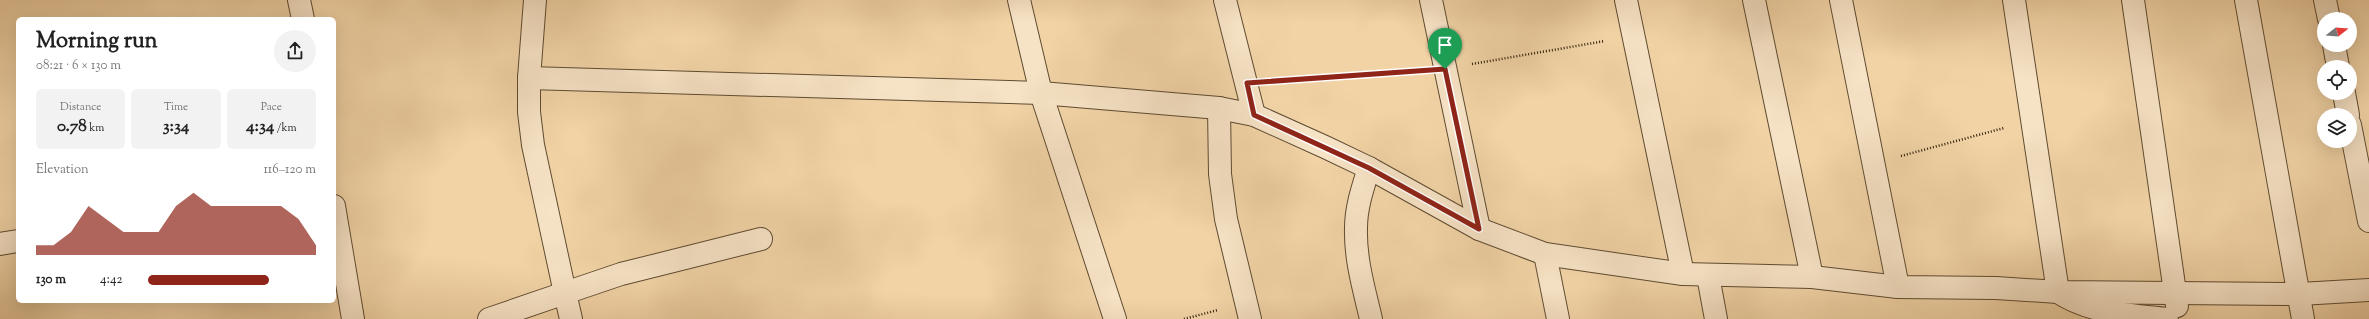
<!DOCTYPE html>
<meta charset="utf-8">
<style>
:root{--surface:#fff;--page:#f2f2f2;--text:#222;--muted:#767676;--accent:#8f2418}
body{margin:0;font-family:"Sorts Mill Goudy",serif;background:var(--page);color:var(--text);height:100vh;display:flex;flex-direction:column;font-size:15px;white-space:nowrap}
*{box-sizing:border-box;margin:0}
p{font-size:13px;color:var(--muted)}
.icon{flex:none;width:22px;height:22px;fill:none;stroke:currentColor;stroke-width:2;stroke-linecap:round;stroke-linejoin:round}
.map{position:relative;flex:1;overflow:hidden}
.side{position:absolute;left:16px;top:17px;width:320px;height:286px;display:flex;flex-direction:column;background:var(--surface);border-radius:6px;box-shadow:0 4px 16px #0002}
.side>*{flex:none}
.needle{width:26px;rotate:73deg}
.fabs{position:absolute;left:2317px;top:12px;display:grid;gap:8px}
.fabs a{display:grid;place-items:center;width:40px;height:40px;border-radius:50%;background:var(--surface);box-shadow:0 4px 16px #0002;font-size:20px}
.pin{position:absolute;display:grid;place-items:center;width:34px;height:34px;color:#fff;margin:-41px -17px;border-radius:50% 50% 50% 0;rotate:-45deg;box-shadow:0 0 4px #0007}
.pin .icon{rotate:45deg}
.round{display:grid;place-items:center;flex:none;width:42px;height:42px;border-radius:21px;background:var(--page)}
.headline{display:flex;align-items:center;justify-content:space-between;height:68px;padding:0 20px}
h1{font-size:22px;font-weight:700;line-height:30px}
.stats{display:grid;grid-template-columns:repeat(3,1fr);gap:6px;height:68px;padding:4px 20px}
.stats div{display:grid;align-content:center;border-radius:6px;background:var(--page);text-align:center}
.stats b{font-size:17px;font-weight:700}
.stats small{font-size:11px;font-weight:400}
.stats p{font-size:11px}
.chart{height:112px;padding:8px 20px}
.chart p{display:flex;justify-content:space-between}
.chart svg{width:100%;height:72px;margin-top:4px;fill:var(--accent);opacity:.7}
ul{padding:0 20px;list-style:none;font-size:13px}
li{display:grid;grid-template-columns:64px 48px 1fr;align-items:center;height:30px}
li i{height:10px;border-radius:5px;background:var(--accent)}
.map>svg:first-child{display:block}
.lines{fill:none;stroke-linecap:round;stroke-linejoin:round}
.minor-casing{stroke:#5f4b31;stroke-width:24}
.path{stroke:#2e1e0a;stroke-width:2.5;stroke-dasharray:1 2;stroke-linecap:butt}
.minor{stroke:#f6e2c5;stroke-width:22}
.route-casing{stroke:#fff;stroke-width:8}
.route{stroke:#8f2418;stroke-width:5}
</style>
<div class="map">
<svg width="2369" height="319" viewBox="0 0 2369 319">
<rect width="100%" height="100%" fill="#f1d3a6"/>
<filter id="stains"><feTurbulence type="fractalNoise" baseFrequency=".005" numOctaves="4"/><feColorMatrix values="0 0 0 0 .2 0 0 0 0 .09 0 0 0 0 .02 0 0 0 .5 -.17"/></filter>
<radialGradient id="worn" r=".72"><stop offset=".6" stop-color="#630" stop-opacity="0"/><stop offset="1" stop-color="#630" stop-opacity=".3"/></radialGradient>
<g class="lines">
<defs>
<g id="minor">
<path d="M299,0L303,19"/>
<path d="M1019,0L1041,93L1115,319"/>
<path d="M1225,0L1254,115"/>
<path d="M1431,0L1479,229"/>
<path d="M1626,0L1683,274"/>
<path d="M1754,0L1812,277"/>
<path d="M1841,0L1898,287"/>
<path d="M2014,0L2058,292C2090,313 2130,315 2167,319"/>
<path d="M2133,0L2177,306"/>
<path d="M2246,0L2303,319"/>
<path d="M2325,0L2329,19"/>
<path d="M2334,45L2338,67"/>
<path d="M529,78L1041,93L1219,108L1254,115L1325,147L1369,168L1479,229L1545,254L1683,274L1812,277L1898,287L1996,288L2058,292L2300,294L2369,290"/>
<path d="M2344,93L2348,115"/>
<path d="M1219,108L1220,174L1226,219L1250,319"/>
<path d="M2350,125L2369,221"/>
<path d="M1369,168C1363,187 1356,207 1356,228C1355,259 1364,289 1371,319"/>
<path d="M334,206L353,319"/>
<path d="M0,244L18,241"/>
<path d="M1545,254L1558,319"/>
<path d="M1708,276L1716,319"/>
<path d="M489,319L565,293L533,145L529,112V78L535,0"/>
<path d="M571,319L565,293L621,274L761,239"/>
</g>
</defs>
<use href="#minor" class="minor-casing"/>
<g class="path">
<path d="M1472,64L1605,41"/>
<path d="M1275,81L1418,71"/>
<path d="M1901,156L2004,128"/>
<path d="M1184,319L1218,310"/>
</g>
<use href="#minor" class="minor"/>
</g>
<g class="lines">
<defs>
<path id="route" d="M1445,69L1479,229L1369,168L1254,115L1247,83Z"/>
</defs>
<use href="#route" class="route-casing"/>
<use href="#route" class="route"/>
</g>
<rect width="100%" height="100%" filter="url(#stains)"/>
<rect width="100%" height="100%" fill="url(#worn)"/>
</svg>
<div class="fabs">
<a><svg class="needle" viewBox="-14 -14 28 28"><path d="M0-13l5 13h-10z" fill="#e53935"/><path d="M0 13l5-13h-10z" fill="#767676"/></svg></a>
<a><svg class="icon" aria-label="locate" viewBox="0 0 24 24"><circle cx="12" cy="12" r="6"/><path d="M12 2v4M12 18v4M2 12h4M18 12h4"/></svg></a>
<a><svg class="icon" aria-label="layers" viewBox="0 0 24 24"><path d="M12 4l9 5-9 5-9-5zM3 14l9 5 9-5"/></svg></a>
</div>
<div class="pin" style="left:1445px;top:69px;background:#1e9e55"><svg class="icon" aria-label="arrive" viewBox="0 0 24 24"><path d="M6 21V4h12l-3 4 3 4H6"/></svg></div>
<section class="side">
<div class="headline"><div><h1>Morning run</h1><p>08:21 · 6 × 130 m</p></div><a class="round"><svg class="icon" aria-label="share" viewBox="0 0 24 24"><path d="M12 15V3M7 8l5-5 5 5M5 13v7h14v-7"/></svg></a></div>
<div class="stats">
<div><p>Distance</p><b>0.78<small> km</small></b></div>
<div><p>Time</p><b>3:34</b></div>
<div><p>Pace</p><b>4:34<small> /km</small></b></div>
</div>
<div class="chart"><p><span>Elevation</span>116–120 m</p>
<svg viewBox="0 0 160 44" preserveAspectRatio="none"><path d="M0 44V38L10 38L20 30L30 14L40 22L50 30L60 30L70 30L80 14L90 6L100 14L110 14L120 14L130 14L140 14L150 22L160 38V44z"/></svg>
</div>
<ul>
<li><b>130 m</b>4:42<i style="width:72%"></i></li>
</ul>
</section>
</div>
